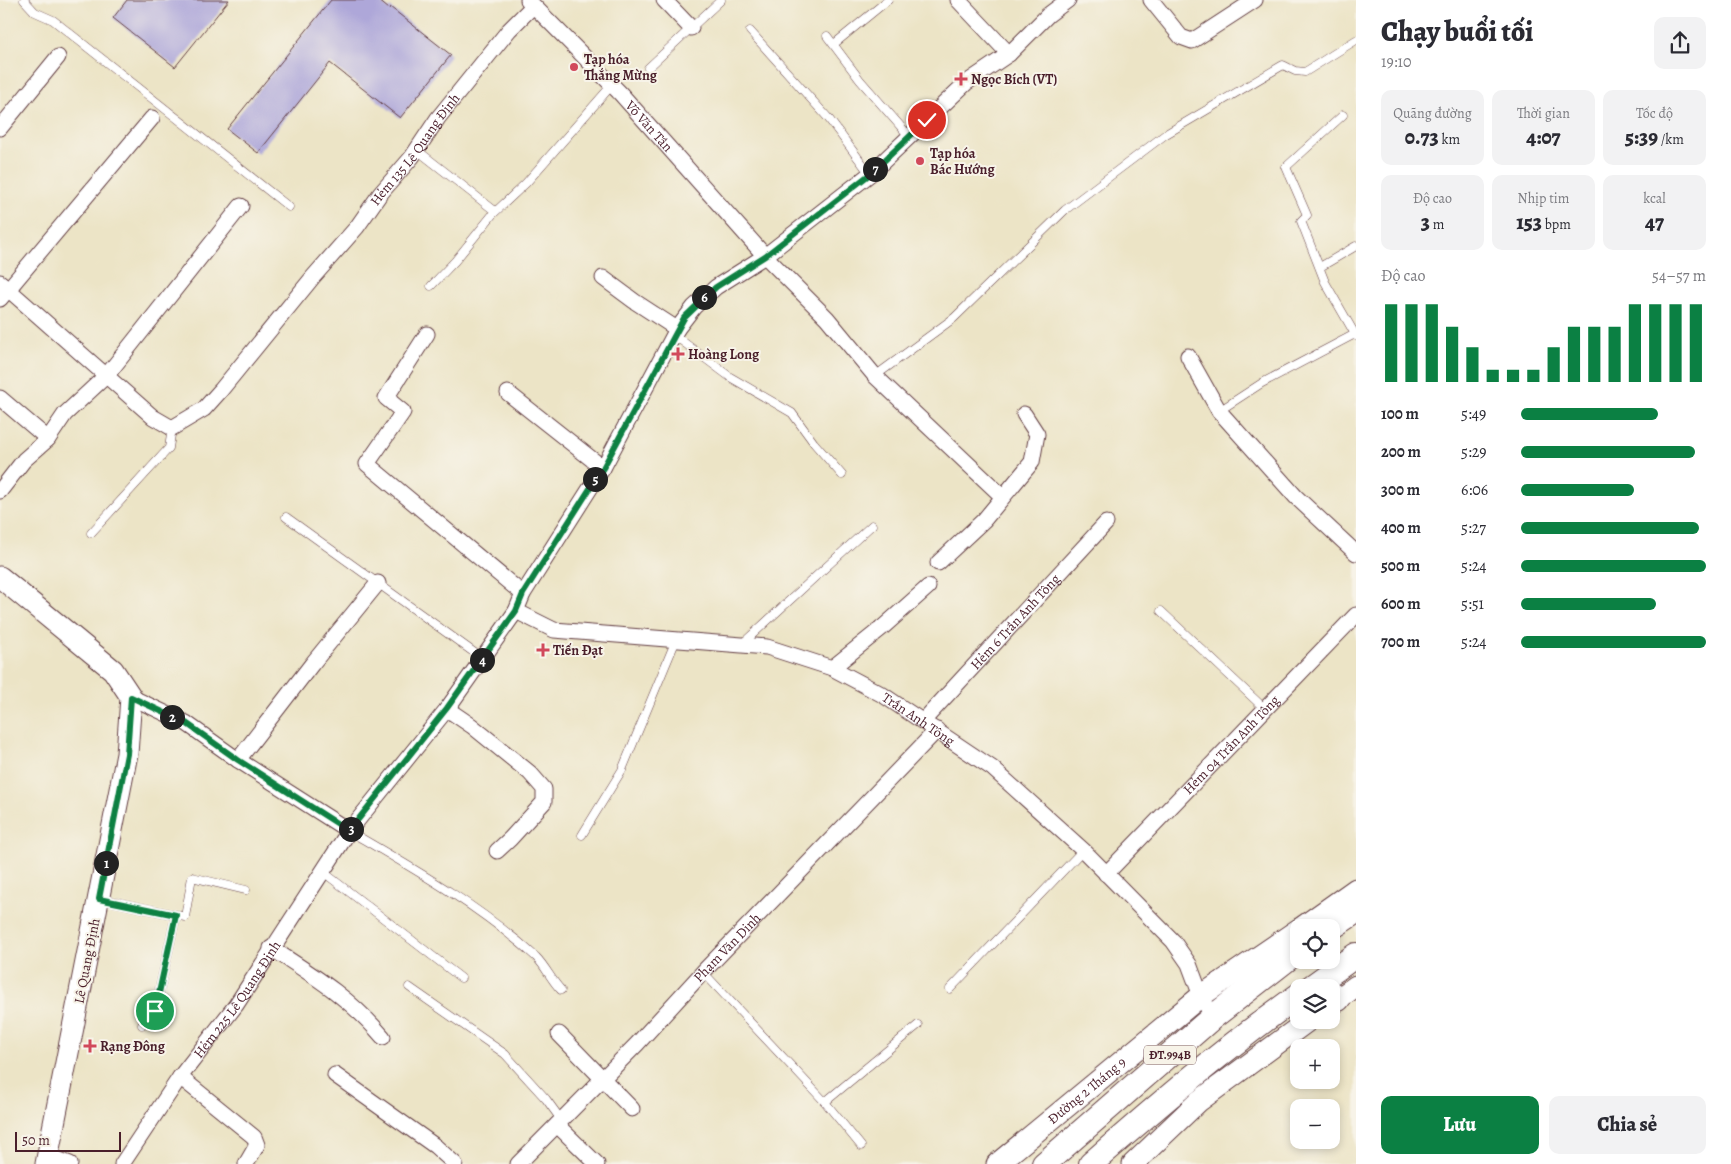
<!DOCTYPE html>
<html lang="vi">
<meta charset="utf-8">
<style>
:root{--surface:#fff;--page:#f2f2f3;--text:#2b2b33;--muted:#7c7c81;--accent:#0b8043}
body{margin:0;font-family:Alegreya,serif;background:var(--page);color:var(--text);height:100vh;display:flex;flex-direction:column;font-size:19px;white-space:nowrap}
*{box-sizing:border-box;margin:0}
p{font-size:16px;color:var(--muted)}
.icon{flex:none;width:28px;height:28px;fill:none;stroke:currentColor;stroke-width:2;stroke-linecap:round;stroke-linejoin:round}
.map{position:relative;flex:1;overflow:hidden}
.sheet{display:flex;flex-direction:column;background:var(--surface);width:375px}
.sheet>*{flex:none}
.tools{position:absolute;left:1290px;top:919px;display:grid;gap:10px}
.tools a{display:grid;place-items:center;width:50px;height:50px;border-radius:10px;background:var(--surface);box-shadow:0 2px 8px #0003;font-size:25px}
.scale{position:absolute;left:15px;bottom:12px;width:106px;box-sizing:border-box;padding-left:5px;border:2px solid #4a1f2b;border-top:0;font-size:14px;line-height:18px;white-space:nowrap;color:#4a1f2b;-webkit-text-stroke:4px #f7f3e8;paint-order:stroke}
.pin{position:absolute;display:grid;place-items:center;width:42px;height:42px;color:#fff;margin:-21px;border:2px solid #fff;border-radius:50%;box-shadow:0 1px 5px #0007}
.km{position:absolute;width:25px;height:25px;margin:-12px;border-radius:50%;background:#222;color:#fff;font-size:14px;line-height:25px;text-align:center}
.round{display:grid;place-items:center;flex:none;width:52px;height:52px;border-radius:10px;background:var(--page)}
.overview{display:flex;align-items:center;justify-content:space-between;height:85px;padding:0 25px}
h1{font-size:28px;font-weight:800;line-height:38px}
.figures{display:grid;grid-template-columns:repeat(3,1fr);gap:8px;height:85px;padding:5px 25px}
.figures div{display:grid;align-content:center;border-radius:10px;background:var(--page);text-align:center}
.figures b{font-size:21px;font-weight:800}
.figures small{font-size:14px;font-weight:400}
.figures p{font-size:14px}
.chart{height:140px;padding:10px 25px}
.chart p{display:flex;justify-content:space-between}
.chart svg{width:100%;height:90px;margin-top:5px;stroke:var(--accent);stroke-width:6}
.button{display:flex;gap:10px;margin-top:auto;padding:10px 25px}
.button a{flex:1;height:58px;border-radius:10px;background:var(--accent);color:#fff;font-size:20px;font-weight:800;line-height:58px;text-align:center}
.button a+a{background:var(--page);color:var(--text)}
ul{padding:0 25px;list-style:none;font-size:16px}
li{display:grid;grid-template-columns:80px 60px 1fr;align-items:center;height:38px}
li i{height:12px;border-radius:6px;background:var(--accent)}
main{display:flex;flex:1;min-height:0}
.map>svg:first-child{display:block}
.building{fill:#aea7d9}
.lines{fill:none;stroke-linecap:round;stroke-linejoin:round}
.lane-casing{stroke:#623d42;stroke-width:9}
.street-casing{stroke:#623d42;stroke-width:17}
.secondary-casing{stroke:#623d42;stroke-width:23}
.primary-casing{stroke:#623d42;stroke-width:26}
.lane{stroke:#fff;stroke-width:8}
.street{stroke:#fff;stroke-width:15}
.secondary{stroke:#fff;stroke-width:21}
.primary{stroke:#fff;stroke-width:24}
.route-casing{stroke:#fff;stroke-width:10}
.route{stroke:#0b8043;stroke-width:6}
.poi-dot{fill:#d1495b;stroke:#f7f3e8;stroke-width:2}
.labels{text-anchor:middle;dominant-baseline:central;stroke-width:4;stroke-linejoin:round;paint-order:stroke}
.shield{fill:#f7f3e8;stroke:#7e5f64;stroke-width:1}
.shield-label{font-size:12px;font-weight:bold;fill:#4a1f2b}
.poi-label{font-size:14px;font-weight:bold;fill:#4a1f2b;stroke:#f7f3e8;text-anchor:start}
.street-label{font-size:14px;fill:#4a1f2b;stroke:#f7f3e8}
</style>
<main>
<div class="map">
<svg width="1356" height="1164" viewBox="0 0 1356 1164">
<rect width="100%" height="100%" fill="#f7f3e8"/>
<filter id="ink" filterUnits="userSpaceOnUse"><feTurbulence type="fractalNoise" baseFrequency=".02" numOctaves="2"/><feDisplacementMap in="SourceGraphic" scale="10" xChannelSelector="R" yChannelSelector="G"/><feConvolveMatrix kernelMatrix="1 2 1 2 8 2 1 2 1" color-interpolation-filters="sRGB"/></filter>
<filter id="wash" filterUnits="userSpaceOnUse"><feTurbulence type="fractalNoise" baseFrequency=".0096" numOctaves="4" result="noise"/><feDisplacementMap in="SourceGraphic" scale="20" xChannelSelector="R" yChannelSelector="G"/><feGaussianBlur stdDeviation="1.12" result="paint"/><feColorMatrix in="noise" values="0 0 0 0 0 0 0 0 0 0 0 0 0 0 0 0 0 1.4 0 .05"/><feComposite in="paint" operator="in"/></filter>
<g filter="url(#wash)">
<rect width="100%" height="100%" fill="#ece4c6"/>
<g id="blocks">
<g class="building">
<path d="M127,0H229L175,67L113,18Z"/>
<path d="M331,0H378L389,9L390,7L451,55L400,118L330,63L258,153L227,129Z"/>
</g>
</g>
</g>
<g filter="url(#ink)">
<use href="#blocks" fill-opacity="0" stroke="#623d42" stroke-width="1"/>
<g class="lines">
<defs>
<g id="lane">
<path d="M24,0L35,12L53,20L289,207"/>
<path d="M750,31L829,119L870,174"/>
<path d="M827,36L860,80L909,136"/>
<path d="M834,44L888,0"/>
<path d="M648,68L721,0"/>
<path d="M1343,115L1286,167L1307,215L1301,221L1325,282L1356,336"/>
<path d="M417,150L495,211"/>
<path d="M1320,267L1356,246"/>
<path d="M431,286L455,261L493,214L526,183L612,85"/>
<path d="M674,335L730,377L792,413L814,443L842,475"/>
<path d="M875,376L954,318L1065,210L1166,134L1283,65L1295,71L1305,72L1356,40"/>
<path d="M1219,411L1262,383L1355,334"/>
<path d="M286,517L483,659"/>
<path d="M91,533L169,448L172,428"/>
<path d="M1161,611L1265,709"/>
<path d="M742,644L872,525"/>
<path d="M349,831C414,869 480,906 536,957C546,967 551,980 561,990"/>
<path d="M582,835L622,770L676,640"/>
<path d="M322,871L461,978"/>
<path d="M101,899L185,917L192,877L246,890"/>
<path d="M703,972L825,1102L861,1146"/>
<path d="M409,987L505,1054L546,1099L562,1121"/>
<path d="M950,989L1083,850"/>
<path d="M142,1025L155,1011L176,915"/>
<path d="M825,1102L918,1025"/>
</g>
<g id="street">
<path id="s1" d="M528,0L620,93L765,256L827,318L875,376L1002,496"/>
<path d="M664,0L691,28"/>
<path d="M958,0L1009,54"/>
<path d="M1151,0L1181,37L1192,41L1255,0"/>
<path d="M0,128L58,57"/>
<path d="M603,278L634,301L677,329"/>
<path id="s2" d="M0,282L153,417L172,428L204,409L221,390L313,277L357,227L380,194L412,157L438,118L509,30L533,6"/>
<path d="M0,299L152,118"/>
<path d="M427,334L386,398L403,412L367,464L523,594"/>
<path d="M1188,356L1219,411L1296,497L1356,553"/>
<path d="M508,393L603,468"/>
<path d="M0,398L48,439"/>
<path d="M0,491L24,460L48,439L65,414L107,375L241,206"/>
<path d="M938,563L984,520L1032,462L1037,434L1024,414"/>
<path id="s3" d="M516,611L554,630L767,647L832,668L883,695L992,768L1083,850L1173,941L1189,964L1201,996L1213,1017"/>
<path d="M832,668L883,627L928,587"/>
<path d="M131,697L186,723L238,760L349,831L447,709L516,611L523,594L603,468L677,329L694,307L716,287L765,256L870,174L966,83L1009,54L1048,15L1068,0"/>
<path d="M447,709L472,726L530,773L544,789V802L510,839L497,851"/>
<path id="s4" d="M924,720L1106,523"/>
<path d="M238,760L312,664L378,583"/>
<path id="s5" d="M1106,874L1356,615"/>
<path d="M271,948C314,976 349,997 383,1037"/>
<path d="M559,1034L632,1109"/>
<path d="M335,1075L435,1146L455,1164"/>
<path d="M180,1077L254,1137L257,1145L246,1164"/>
<path d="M557,1125L597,1164"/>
<path d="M49,1156L70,1164"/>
<path id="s6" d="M122,1164L180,1077L236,1005L349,831"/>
<path id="s7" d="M518,1164L637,1044L703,972L937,730"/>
</g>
<g id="secondary">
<path d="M0,577L113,670L131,697L127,754L46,1164"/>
<path d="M1301,928L1356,889"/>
<path d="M1331,1004L1356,986"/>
<path id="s8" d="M997,1164L1201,996L1299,929"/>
<path d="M1133,1164L1199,1101L1309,1020"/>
</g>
<g id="primary">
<path d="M1331,928L1356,911"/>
<path d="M1310,988L1356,955"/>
<path d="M1331,993L1338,999"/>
<path d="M1044,1164L1213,1017L1299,950"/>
<path d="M1091,1164C1158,1105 1226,1047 1299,995"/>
</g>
</defs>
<use href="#lane" class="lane-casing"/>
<use href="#street" class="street-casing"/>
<use href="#secondary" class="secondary-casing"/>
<use href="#primary" class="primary-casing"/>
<use href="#lane" class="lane"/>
<use href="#street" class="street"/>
<use href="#secondary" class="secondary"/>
<use href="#primary" class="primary"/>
</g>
</g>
<g class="lines" filter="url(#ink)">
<defs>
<path id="route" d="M155,1011L176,915L99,899L127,754L131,697L186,723L238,760L349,831L447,708L516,611L523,594L603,468L684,318L716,287L765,256L870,174L927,120"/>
</defs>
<use href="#route" class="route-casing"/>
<use href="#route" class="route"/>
</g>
<g class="poi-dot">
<circle cx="574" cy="67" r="5"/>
<path d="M958.5 71.5h5v5h5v5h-5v5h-5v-5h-5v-5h5z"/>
<circle cx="920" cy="161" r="5"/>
<path d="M675.5 346.5h5v5h5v5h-5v5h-5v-5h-5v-5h5z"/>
<path d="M540.5 642.5h5v5h5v5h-5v5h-5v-5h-5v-5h5z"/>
<path d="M87.5 1038.5h5v5h5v5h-5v5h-5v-5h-5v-5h5z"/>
</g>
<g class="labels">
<rect class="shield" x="1144" y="1045.5" width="52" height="19" rx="4"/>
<g class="shield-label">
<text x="1170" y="1055">ĐT.994B</text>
</g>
<g class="poi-label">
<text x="584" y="59">Tạp hóa<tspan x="584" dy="16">Thắng Mừng</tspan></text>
<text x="971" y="79">Ngọc Bích (VT)</text>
<text x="930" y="153">Tạp hóa<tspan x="930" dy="16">Bác Hướng</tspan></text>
<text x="688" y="354">Hoàng Long</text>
<text x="553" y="650">Tiến Đạt</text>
<text x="100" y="1046">Rạng Đông</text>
</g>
<g class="street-label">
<text stroke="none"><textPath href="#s1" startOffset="175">Võ Văn Tần</textPath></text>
<text stroke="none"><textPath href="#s2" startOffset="598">Hẻm 135 Lê Quang Định</textPath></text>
<text stroke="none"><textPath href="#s4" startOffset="134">Hẻm 6 Trần Anh Tông</textPath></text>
<text stroke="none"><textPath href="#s3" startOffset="425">Trần Anh Tông</textPath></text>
<text stroke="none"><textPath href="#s5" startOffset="180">Hẻm 04 Trần Anh Tông</textPath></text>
<text stroke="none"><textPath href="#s7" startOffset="301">Phạm Văn Dinh</textPath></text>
<text transform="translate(87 961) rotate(-79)">Lê Quang Định</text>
<text stroke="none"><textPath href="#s6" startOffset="201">Hẻm 225 Lê Quang Định</textPath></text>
<text stroke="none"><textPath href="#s8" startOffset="116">Đường 2 Tháng 9</textPath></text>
</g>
</g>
</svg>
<div class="tools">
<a><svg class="icon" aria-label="locate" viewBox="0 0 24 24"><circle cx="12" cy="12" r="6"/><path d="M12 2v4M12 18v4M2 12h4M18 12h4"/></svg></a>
<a><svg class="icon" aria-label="layers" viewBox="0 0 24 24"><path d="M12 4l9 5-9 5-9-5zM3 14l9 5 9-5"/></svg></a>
<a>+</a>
<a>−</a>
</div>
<div class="scale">50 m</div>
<div class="pin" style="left:155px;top:1011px;background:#1e9e55"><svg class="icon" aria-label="arrive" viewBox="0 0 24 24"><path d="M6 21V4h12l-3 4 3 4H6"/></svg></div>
<div class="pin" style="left:927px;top:120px;background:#d93025"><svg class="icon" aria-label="check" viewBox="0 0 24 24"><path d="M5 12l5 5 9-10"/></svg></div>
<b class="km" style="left:106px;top:863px">1</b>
<b class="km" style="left:172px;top:717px">2</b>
<b class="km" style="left:351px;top:829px">3</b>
<b class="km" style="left:482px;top:660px">4</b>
<b class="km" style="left:595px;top:479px">5</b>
<b class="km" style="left:704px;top:297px">6</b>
<b class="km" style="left:875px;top:169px">7</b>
</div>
<section class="sheet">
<div class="overview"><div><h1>Chạy buổi tối</h1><p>19:10</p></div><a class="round"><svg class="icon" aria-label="share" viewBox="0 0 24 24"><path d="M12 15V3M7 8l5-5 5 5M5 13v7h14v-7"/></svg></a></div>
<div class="figures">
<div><p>Quãng đường</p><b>0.73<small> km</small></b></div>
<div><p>Thời gian</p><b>4:07</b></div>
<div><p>Tốc độ</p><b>5:39<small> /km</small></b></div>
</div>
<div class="figures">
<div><p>Độ cao</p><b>3<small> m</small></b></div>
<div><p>Nhịp tim</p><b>153<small> bpm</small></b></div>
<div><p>kcal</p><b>47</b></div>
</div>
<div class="chart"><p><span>Độ cao</span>54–57 m</p>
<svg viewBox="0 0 160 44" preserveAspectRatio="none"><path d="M5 44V6M15 44V6M25 44V6M35 44V17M45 44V27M55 44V38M65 44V38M75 44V38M85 44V27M95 44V17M105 44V17M115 44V17M125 44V6M135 44V6M145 44V6M155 44V6"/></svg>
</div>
<ul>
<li><b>100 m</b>5:49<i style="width:74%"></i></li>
<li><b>200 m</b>5:29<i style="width:94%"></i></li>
<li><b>300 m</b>6:06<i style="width:61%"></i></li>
<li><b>400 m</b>5:27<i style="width:96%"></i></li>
<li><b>500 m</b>5:24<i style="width:100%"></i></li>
<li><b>600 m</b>5:51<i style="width:73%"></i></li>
<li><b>700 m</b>5:24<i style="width:100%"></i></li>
</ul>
<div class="button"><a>Lưu</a><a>Chia sẻ</a></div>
</section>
</main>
